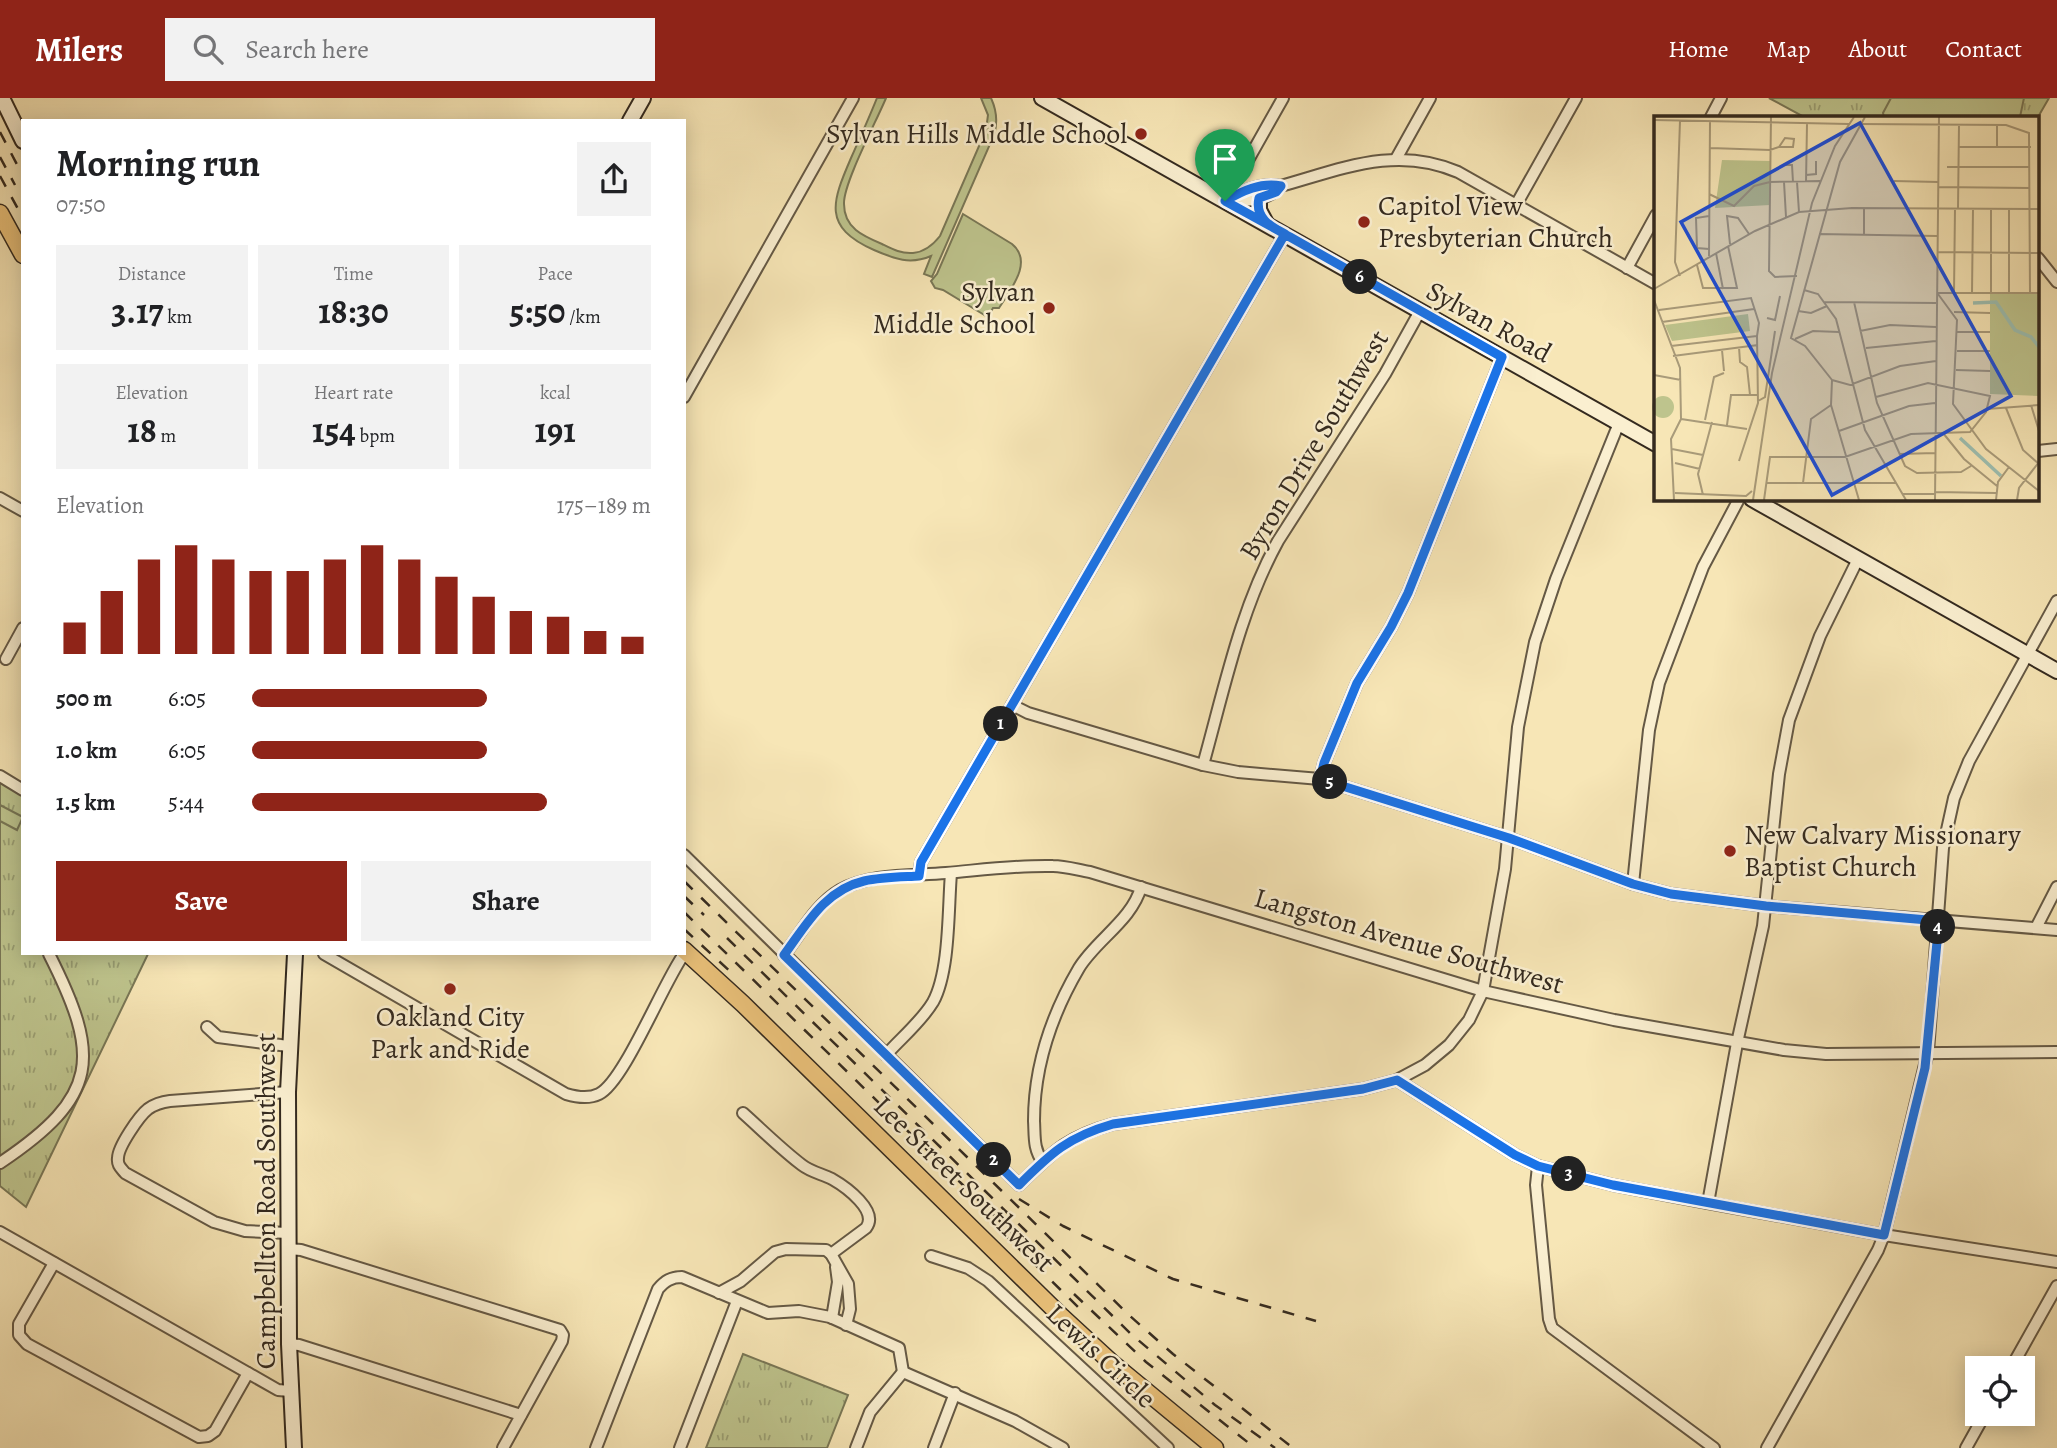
<!DOCTYPE html>
<meta charset="utf-8">
<style>
:root{--surface:#fff;--page:#f2f2f2;--text:#202124;--muted:#757577;--accent:#8f2418}
body{margin:0;font-family:Alegreya,serif;background:var(--page);color:var(--text);height:100vh;display:flex;flex-direction:column;font-size:26px;white-space:nowrap}
*{box-sizing:border-box;margin:0}
p{font-size:23px;color:var(--muted)}
.icon{flex:none;width:38px;height:38px;fill:none;stroke:currentColor;stroke-width:2;stroke-linecap:round;stroke-linejoin:round}
.map{position:relative;flex:1;overflow:hidden}
.panel{position:absolute;left:21px;top:21px;width:665px;height:836px;display:flex;flex-direction:column;background:var(--surface);border-radius:0px;box-shadow:0 4px 18px #0003}
.panel>*{flex:none}
.tools{position:absolute;left:1965px;top:1258px;display:grid;gap:14px}
.tools a{display:grid;place-items:center;width:70px;height:70px;border-radius:0px;background:var(--surface);box-shadow:0 4px 18px #0003;font-size:35px}
.pin{position:absolute;display:grid;place-items:center;width:60px;height:60px;color:#fff;margin:-72px -30px;border-radius:50% 50% 50% 0;rotate:-45deg;box-shadow:0 0 7px #0007}
.pin .icon{rotate:45deg}
.km{position:absolute;width:35px;height:35px;margin:-18px;border-radius:50%;background:#222;color:#fff;font-size:19px;line-height:35px;text-align:center}
.round{display:grid;place-items:center;flex:none;width:74px;height:74px;border-radius:0px;background:var(--page)}
.overview{display:flex;align-items:center;justify-content:space-between;height:119px;padding:0 35px}
h1{font-size:38px;font-weight:700;line-height:52px}
.figures{display:grid;grid-template-columns:repeat(3,1fr);gap:10px;height:119px;padding:7px 35px}
.figures div{display:grid;align-content:center;border-radius:0px;background:var(--page);text-align:center}
.figures b{font-size:35px;font-weight:700}
.figures small{font-size:19px;font-weight:400}
.figures p{font-size:19px}
.chart{height:196px;padding:14px 35px}
.chart p{display:flex;justify-content:space-between}
.chart svg{width:100%;height:126px;margin-top:7px;stroke:var(--accent);stroke-width:6}
.button{display:flex;gap:14px;margin-top:auto;padding:14px 35px}
.button a{flex:1;height:80px;border-radius:0px;background:var(--accent);color:#fff;font-size:28px;font-weight:700;line-height:80px;text-align:center}
.button a+a{background:var(--page);color:var(--text)}
ul{padding:0 35px;list-style:none;font-size:23px}
li{display:grid;grid-template-columns:112px 84px 1fr;align-items:center;height:52px}
li i{height:18px;border-radius:9px;background:var(--accent)}
header{display:flex;align-items:center;gap:42px;box-sizing:border-box;height:98px;padding:0 35px;background:var(--accent);color:#fff}
header strong{font-size:33px}
nav{display:flex;gap:38px;margin-inline-start:auto;font-size:24px}
.search{width:490px;height:63px;background:var(--page);display:flex;align-items:center;gap:18px;box-sizing:border-box;padding:0 24px;border-radius:0px;color:var(--muted);font-size:26px}
.map>svg:first-child{display:block}
.grass{fill:url(#grass-tufts);stroke:#797756;stroke-width:2}
.pitch{fill:#bec48d;stroke:#797756;stroke-width:2}
.lines{fill:none;stroke-linecap:round;stroke-linejoin:round}
.street-casing{stroke:#655945;stroke-width:14}
.secondary-casing{stroke:#342a1f;stroke-width:18}
.primary-casing{stroke:#342a1f;stroke-width:19}
.street{stroke:#faefd0;stroke-width:10}
.secondary{stroke:#faefd0;stroke-width:14}
.primary{stroke:#ecc37b;stroke-width:16}
.rail{stroke:#342a1f;stroke-width:2.5;stroke-dasharray:12 12;stroke-linecap:butt}
.route-casing{stroke:#fff;stroke-width:14}
.route{stroke:#1a73e8;stroke-width:9}
.poi-dot{fill:#8f2418;stroke:#faefd0;stroke-width:2.5}
.labels{text-anchor:middle;dominant-baseline:central;stroke-width:5;stroke-linejoin:round;paint-order:stroke}
.poi-label{font-size:28px;fill:#342a1f;stroke:#faefd0;text-anchor:end}
.street-label{font-size:28px;fill:#342a1f;stroke:#faefd0}
.inset-river{fill:none;stroke:#9dbfb1;stroke-width:3.5}
.inset-road{fill:none;stroke:#a99b7a;stroke-width:2}
.view{fill:#1d4ed8;fill-opacity:0.15;stroke:#1d4ed8;stroke-width:3.5}
.inset-edge{fill:none;stroke:#342a1f;stroke-width:3.5}
</style>
<header>
<strong>Milers</strong>
<div class="search"><svg class="icon" aria-label="search" viewBox="0 0 24 24"><circle cx="10" cy="10" r="6"/><path d="M15 15l6 6"/></svg>Search here</div>
<nav><a>Home</a><a>Map</a><a>About</a><a>Contact</a></nav>
</header>
<div class="map">
<svg width="2057" height="1350" viewBox="0 0 2057 1350">
<defs>
<pattern id="grass-tufts" width="24" height="20" patternUnits="userSpaceOnUse" patternTransform="scale(1.75)"><rect width="24" height="20" fill="#bec48d"/><path d="M3 7l-1-3M5 7V3M7 7l1-3M15 17l-1-3M17 17v-4M19 17l1-3" fill="none" stroke="#9b9f73"/></pattern>
</defs>
<rect width="100%" height="100%" fill="#f7e6b6"/>
<filter id="stains"><feTurbulence type="fractalNoise" baseFrequency=".00286" numOctaves="4"/><feColorMatrix values="0 0 0 0 .2 0 0 0 0 .09 0 0 0 0 .02 0 0 0 .5 -.17"/></filter>
<radialGradient id="worn" r=".72"><stop offset=".6" stop-color="#630" stop-opacity="0"/><stop offset="1" stop-color="#630" stop-opacity=".3"/></radialGradient>
<g class="grass">
<path d="M1769,0H2049L2038,19H1804Z"/>
<path d="M0,681L23,694V856H148L26,1109L0,1088Z"/>
<path d="M743,1256L848,1297L827,1350H706Z"/>
</g>
<g class="pitch">
<path d="M877,0H886C877,22 843,86 844,106C844,130 863,138 882,146C892,151 901,156 913,155C924,154 933,147 940,138L986,32L988,17L981,0H991C997,13 998,24 994,37L932,179L924,176L931,158C910,167 895,161 874,152C822,129 832,104 851,60C860,40 869,20 877,0Z"/>
<path d="M1891,0H2024L2020,19H1884L1883,15Z"/>
<path d="M963,116L1012,146C1034,164 1010,192 999,210H993L989,217L986,218L943,192L935,190L931,183L937,176Z"/>
<path d="M0,707L23,719L17,732L0,723Z"/>
</g>
<g class="lines">
<defs>
<g id="street">
<path d="M1711,19L1721,0"/>
<path d="M1396,61L1430,0"/>
<path d="M1225,103L1283,0"/>
<path d="M1225,103C1243,93 1261,84 1281,88"/>
<path d="M1229,103C1247,104 1269,102 1281,88C1342,71 1396,47 1458,74L1656,186"/>
<path d="M1516,107L1576,0"/>
<path d="M2038,160L2057,184"/>
<path d="M1627,170L1656,117"/>
<path d="M684,299L853,0"/>
<path d="M2038,353L2057,351"/>
<path d="M0,400L23,413"/>
<path d="M6,561L23,530"/>
<path d="M1012,607L1028,615L1203,667L1238,674L1320,681L1509,740L1633,786L1671,796L1766,808L2057,832"/>
<path d="M1203,667C1224,592 1240,512 1278,443L1385,276L1420,213"/>
<path d="M0,678L23,692"/>
<path d="M1320,681L1324,665L1357,585L1391,529L1408,495L1502,259"/>
<path d="M684,757L1019,1087C1053,1054 1066,1039 1113,1026L1363,991L1397,982L1515,1057L1538,1068L1613,1087L1708,1105L1884,1137L2057,1164"/>
<path d="M919,777L921,764L1285,136"/>
<path d="M1633,786L1649,632L1659,585L1703,469L1739,401"/>
<path d="M2036,830L2057,789"/>
<path d="M324,856L566,996C576,999 589,1001 599,996C624,984 663,885 684,856"/>
<path d="M784,857C801,835 816,806 840,792C870,775 912,778 946,775C981,772 1017,767 1053,768C1065,768 1078,772 1090,774L1483,893L1614,922L1784,952L1826,956L2057,954"/>
<path d="M207,929L218,939L288,948"/>
<path d="M886,957C901,940 921,924 933,904C950,873 948,811 951,775"/>
<path d="M1397,982L1425,967L1449,947L1469,922L1483,893L1505,771L1518,629L1535,544L1556,481L1619,325"/>
<path d="M288,994L170,1003C162,1004 155,1006 148,1011C139,1018 118,1049 118,1060C117,1067 121,1070 125,1075L214,1124L245,1133L288,1135"/>
<path d="M743,1015C762,1032 781,1051 802,1067C811,1074 822,1076 832,1081C846,1089 879,1113 866,1130L831,1156"/>
<path d="M1043,1064C1033,1051 1035,1038 1034,1023C1034,969 1052,916 1079,870C1096,842 1132,822 1141,789"/>
<path d="M0,1065C100,998 101,959 49,856"/>
<path d="M1538,1068L1536,1087L1549,1221L1552,1230L1714,1350"/>
<path d="M1708,1105L1737,945L1763,828L1779,676L1789,622L1820,538L1858,461"/>
<path d="M0,1134L278,1292L290,1293"/>
<path d="M288,1151L301,1152L560,1232L563,1237L562,1243L503,1350"/>
<path d="M931,1158L968,1170L988,1183L1168,1350"/>
<path d="M54,1165L19,1226V1237L27,1246L199,1339L208,1338L215,1333L248,1275"/>
<path d="M719,1195L741,1183L775,1154L786,1151L826,1152L831,1156L848,1186L850,1211L846,1227"/>
<path d="M832,1220L838,1184L836,1169"/>
<path d="M289,1246L299,1247L521,1317"/>
<path d="M2011,1270L2057,1188"/>
<path d="M903,1274L1015,1323L1063,1350"/>
<path d="M596,1350L658,1191C665,1183 671,1179 682,1179L768,1215L799,1213L830,1219L899,1250L903,1274"/>
<path d="M680,1350L737,1203"/>
<path d="M856,1350L870,1314L903,1274"/>
<path d="M934,1350L955,1295"/>
<path d="M1767,1350L1878,1152L1884,1137L1928,954L1943,750L1954,700L1969,663L2057,503"/>
<path d="M1966,1350L1985,1316"/>
</g>
<g id="secondary">
<path d="M2,0L23,43"/>
<path d="M1042,0L1656,346"/>
<path d="M630,23L643,0"/>
<path d="M1259,100V112L1266,125"/>
<path d="M1752,401L2057,573"/>
<path d="M294,1350L289,1246L288,994L295,856"/>
</g>
<g id="primary">
<path d="M0,115L23,157"/>
<path d="M684,852L743,906L1062,1219L1112,1265L1215,1350"/>
</g>
</defs>
<use href="#street" class="street-casing"/>
<use href="#secondary" class="secondary-casing"/>
<use href="#primary" class="primary-casing"/>
<use href="#street" class="street"/>
<use href="#secondary" class="secondary"/>
<use href="#primary" class="primary"/>
<g class="rail">
<path d="M0,34L23,78"/>
<path d="M0,59L15,87"/>
<path d="M0,78L23,120"/>
<path d="M684,783L1130,1218L1173,1256L1293,1350"/>
<path d="M684,798L704,817"/>
<path d="M684,814L1014,1137"/>
<path d="M684,831L733,876"/>
<path d="M727,840L1131,1236L1215,1307L1275,1350"/>
<path d="M1019,1101L1063,1128L1173,1181L1316,1223"/>
<path d="M1001,1133L1078,1209"/>
<path d="M1074,1196L1146,1264L1255,1350"/>
</g>
</g>
<g class="lines">
<defs>
<path id="route" d="M1225,103L1285,136L921,764L919,778C901,779 882,779 864,783C825,792 806,827 784,857L1019,1087C1051,1055 1068,1039 1113,1026L1363,991L1397,982L1515,1057L1538,1068L1613,1087L1884,1137L1925,970L1939,823L1766,808L1671,796L1633,786L1509,740L1320,681L1324,665L1357,585L1391,529L1408,495L1502,259L1290,139C1274,130 1254,122 1259,100L1276,94L1281,88C1261,84 1242,93 1225,103"/>
</defs>
<use href="#route" class="route-casing"/>
<use href="#route" class="route"/>
</g>
<g class="poi-dot">
<circle cx="1141" cy="36" r="7"/>
<circle cx="1364" cy="124" r="7"/>
<circle cx="1049" cy="210" r="7"/>
<circle cx="1730" cy="753" r="7"/>
<circle cx="450" cy="891" r="7"/>
</g>
<g class="labels">
<g class="poi-label">
<text x="1127" y="36">Sylvan Hills Middle School</text>
<text x="1378" y="108" text-anchor="start">Capitol View<tspan x="1378" dy="32">Presbyterian Church</tspan></text>
<text x="1035" y="194">Sylvan<tspan x="1035" dy="32">Middle School</tspan></text>
<text x="1744" y="737" text-anchor="start">New Calvary Missionary<tspan x="1744" dy="32">Baptist Church</tspan></text>
<text x="450" y="919" text-anchor="middle">Oakland City<tspan x="450" dy="32">Park and Ride</tspan></text>
</g>
<g class="street-label">
<text transform="translate(1489 224) rotate(29)">Sylvan Road</text>
<text transform="translate(1314 347) rotate(-59)">Byron Drive Southwest</text>
<text transform="translate(1409 843) rotate(16)">Langston Avenue Southwest</text>
<text transform="translate(964 1086) rotate(44)">Lee Street Southwest</text>
<text transform="translate(266 1103) rotate(-90)">Campbellton Road Southwest</text>
<text transform="translate(1101 1258) rotate(43)">Lewis Circle</text>
</g>
</g>
<g transform="translate(1654 18)">
<rect width="385" height="385" fill="#f7e6b6"/>
<path d="M68,44L116,45V89L61,92ZM336,177L385,178V280L336,278ZM94,198L96,215L18,225L11,209Z" fill="#bec48d"/>
<path d="M340 245a10 10 0 1 1 20 0a10 10 0 1 1-20 0ZM339 267a11 11 0 1 1 22 0a11 11 0 1 1-22 0ZM-2 291a11 11 0 1 1 22 0a11 11 0 1 1-22 0Z" fill="#bec48d"/>
<path class="inset-river" d="M319,187L342,186L361,214L377,221L385,231M306,322L347,360"/>
<path class="inset-road" d="M117,1L115,155L121,161L143,160M0,4L195,8M26,5L21,146L26,160M205,8L352,9L375,17L376,177M343,9V31M305,31H377M56,32L116,34L125,31L131,22L140,23L139,31H125M132,49H138L139,66M293,51H376M152,59L162,58V45M240,65L284,66M116,66L166,65M130,66L132,101M143,66L145,96M152,66L153,8M284,71L376,72M55,78L80,90L100,70L116,66M304,92L305,9M165,118L283,120M210,119V92M76,128L73,100L84,102L95,118M55,133L43,132L42,102L55,100M283,136L385,137M62,137L69,173M55,140L56,6M43,149L49,172H83L74,130M0,173L101,115L145,96L198,92L385,93M150,174L164,178L182,203L211,314L252,384M283,177H385M300,177L301,92M318,177L319,93M337,177V93M355,177V93M284,178L303,204L299,288L332,333L385,375M0,184L26,252L27,303M170,186L282,187M200,186L223,287L251,350L263,357L307,356L317,350M5,194L97,182L105,207L103,220M144,195L157,197L173,190M300,196L336,197M113,202L121,204L126,180M8,206L100,193M206,215L236,209L282,211M303,216H336M141,223L159,215L185,216M17,230L103,220M85,231L86,246L93,251L96,279M212,232L282,225M68,234L70,255M303,235H336M19,240L104,229M302,254L336,255M0,259L27,264M178,264L196,269L246,250L282,245M104,285L111,281L121,215M377,289L385,315M352,292L369,334L385,348M333,293L385,289M27,303L93,313M51,304L60,261L70,257M73,309L77,279H104M185,315L255,290L281,287M289,317L310,343L343,370M18,333L49,339M245,338L281,337M85,345L104,287L103,220M21,347L46,353M113,367H241M149,367L157,303L177,289M281,376L342,377M21,377L92,380L98,375M248,378H281M49,379L44,358L58,306M20,384L17,323L27,303M99,384L118,257L158,87L181,30L200,1M110,384L116,341H191L257,318L316,316L332,296L336,280L274,267L222,281M205,384L177,289L178,264L151,230L137,222L186,46L211,1M281,384L285,1M342,384L344,366L355,351M363,384L365,372L385,346"/>
<path class="view" d="M206,7L357,280L178,379L27,106Z"/>
<rect width="385" height="385" class="inset-edge"/>
</g>
<rect width="100%" height="100%" filter="url(#stains)"/>
<rect width="100%" height="100%" fill="url(#worn)"/>
</svg>
<div class="tools">
<a><svg class="icon" aria-label="locate" viewBox="0 0 24 24"><circle cx="12" cy="12" r="6"/><path d="M12 2v4M12 18v4M2 12h4M18 12h4"/></svg></a>
</div>
<div class="pin" style="left:1225px;top:103px;background:#1e9e55"><svg class="icon" aria-label="arrive" viewBox="0 0 24 24"><path d="M6 21V4h12l-3 4 3 4H6"/></svg></div>
<b class="km" style="left:1001px;top:626px">1</b>
<b class="km" style="left:994px;top:1062px">2</b>
<b class="km" style="left:1569px;top:1076px">3</b>
<b class="km" style="left:1938px;top:829px">4</b>
<b class="km" style="left:1330px;top:684px">5</b>
<b class="km" style="left:1360px;top:179px">6</b>
<section class="panel">
<div class="overview"><div><h1>Morning run</h1><p>07:50</p></div><a class="round"><svg class="icon" aria-label="share" viewBox="0 0 24 24"><path d="M12 15V3M7 8l5-5 5 5M5 13v7h14v-7"/></svg></a></div>
<div class="figures">
<div><p>Distance</p><b>3.17<small> km</small></b></div>
<div><p>Time</p><b>18:30</b></div>
<div><p>Pace</p><b>5:50<small> /km</small></b></div>
</div>
<div class="figures">
<div><p>Elevation</p><b>18<small> m</small></b></div>
<div><p>Heart rate</p><b>154<small> bpm</small></b></div>
<div><p>kcal</p><b>191</b></div>
</div>
<div class="chart"><p><span>Elevation</span>175–189 m</p>
<svg viewBox="0 0 160 44" preserveAspectRatio="none"><path d="M5 44V33M15 44V22M25 44V11M35 44V6M45 44V11M55 44V15M65 44V15M75 44V11M85 44V6M95 44V11M105 44V17M115 44V24M125 44V29M135 44V31M145 44V36M155 44V38"/></svg>
</div>
<ul>
<li><b>500 m</b>6:05<i style="width:59%"></i></li>
<li><b>1.0 km</b>6:05<i style="width:59%"></i></li>
<li><b>1.5 km</b>5:44<i style="width:74%"></i></li>
</ul>
<div class="button"><a>Save</a><a>Share</a></div>
</section>
</div>
